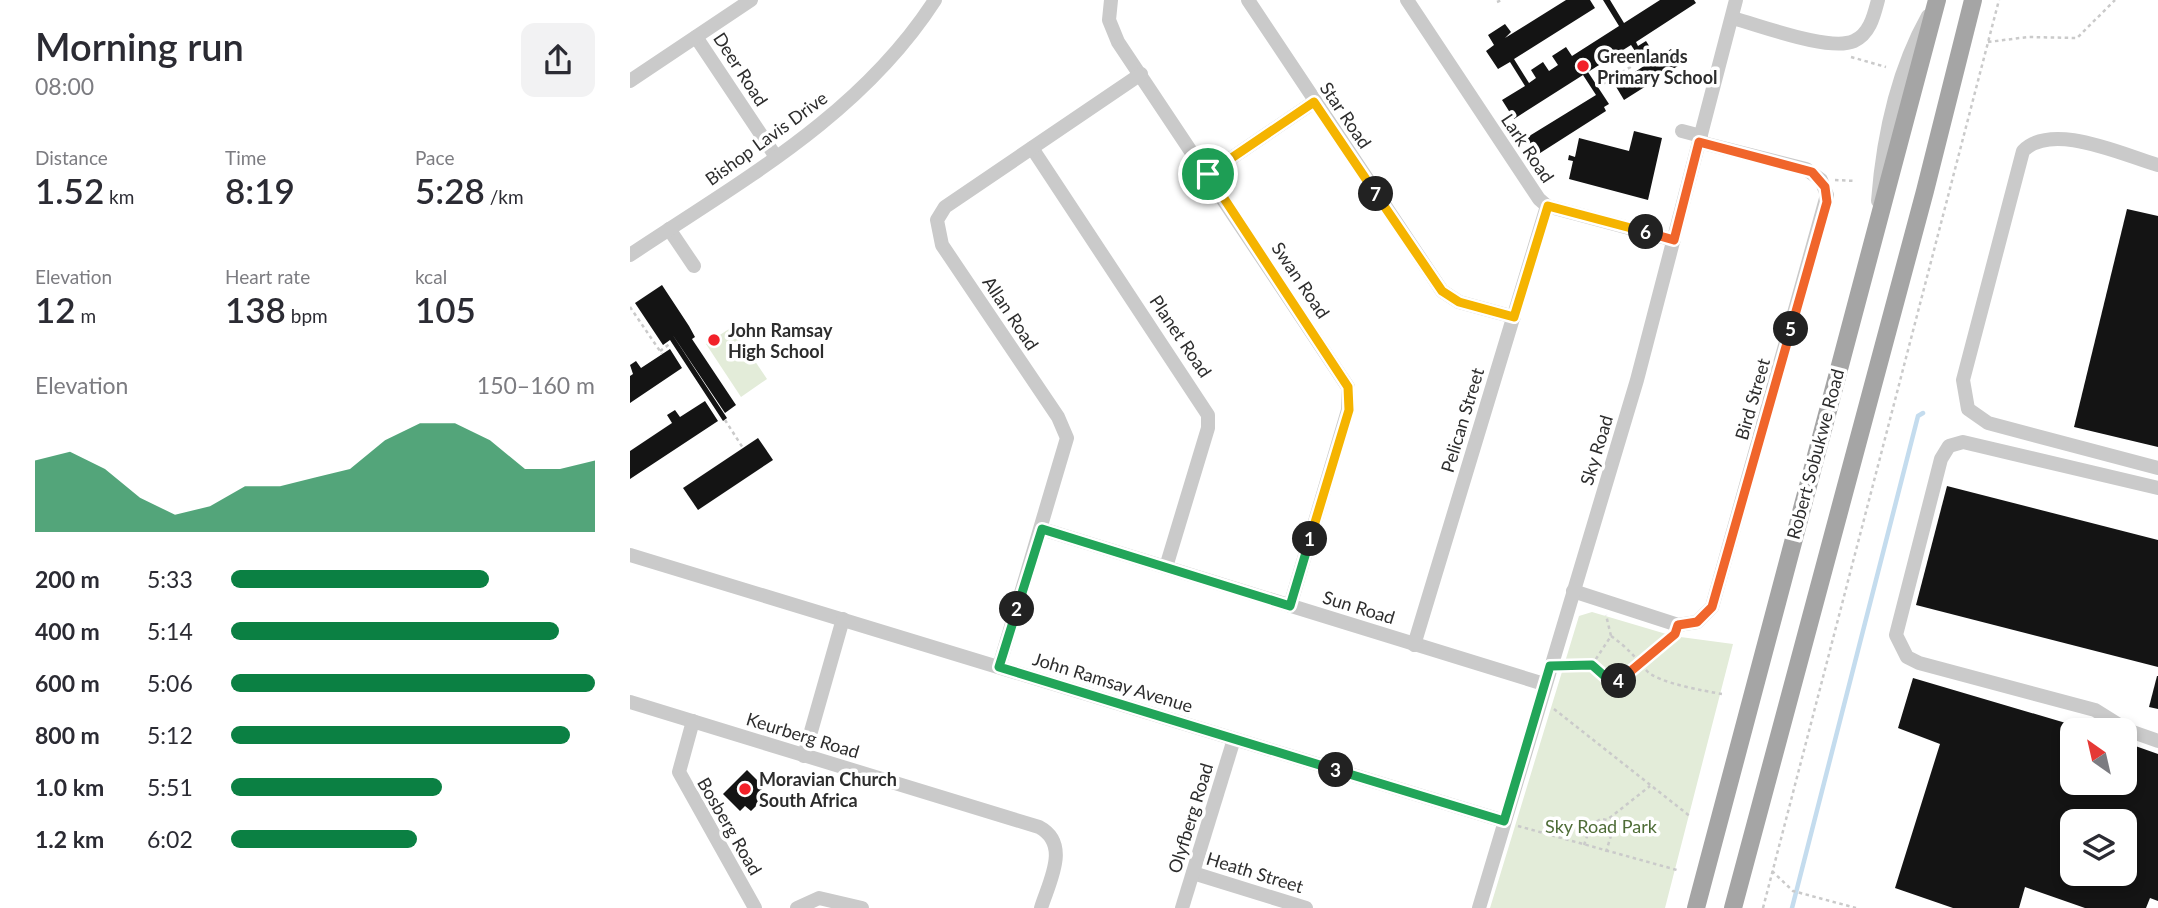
<!DOCTYPE html>
<meta charset="utf-8">
<style>
:root{--surface:#fff;--page:#f2f2f3;--text:#2b2b33;--muted:#7c7c81;--accent:#0b8043}
body{margin:0;font-family:Lato,sans-serif;background:var(--page);color:var(--text);height:100vh;display:flex;flex-direction:column;font-size:26px;white-space:nowrap}
*{box-sizing:border-box;margin:0}
p{font-size:23px;color:var(--muted)}
.icon{flex:none;width:38px;height:38px;fill:none;stroke:currentColor;stroke-width:2;stroke-linecap:round;stroke-linejoin:round}
.map{position:relative;flex:1;overflow:hidden}
.details{display:flex;flex-direction:column;background:var(--surface);width:630px}
.details>*{flex:none}
.needle{width:46px;rotate:326deg}
.controls{position:absolute;left:1430px;top:718px;display:grid;gap:14px}
.controls a{display:grid;place-items:center;width:77px;height:77px;border-radius:14px;background:var(--surface);box-shadow:0 4px 10px #0003;font-size:35px}
.pin{position:absolute;display:grid;place-items:center;width:60px;height:60px;color:#fff;margin:-30px;border:4px solid #fff;border-radius:50%;box-shadow:0 2px 7px #0007}
.km{position:absolute;width:35px;height:35px;margin:-18px;border-radius:50%;background:#222;color:#fff;font-size:19px;line-height:35px;text-align:center}
.round{display:grid;place-items:center;flex:none;width:74px;height:74px;border-radius:14px;background:var(--page)}
.summary{display:flex;align-items:center;justify-content:space-between;height:119px;padding:0 35px}
h1{font-size:38px;font-weight:600;line-height:52px}
.metrics{display:grid;grid-template-columns:repeat(3,1fr);gap:10px;height:119px;padding:7px 35px}
.metrics div{display:grid;align-content:center}
.metrics b{font-size:35px;font-weight:600}
.metrics small{font-size:19px;font-weight:400}
.metrics p{font-size:19px}
.chart{height:196px;padding:14px 35px}
.chart p{display:flex;justify-content:space-between}
.chart svg{width:100%;height:126px;margin-top:7px;fill:var(--accent);opacity:.7}
ul{padding:0 35px;list-style:none;font-size:23px}
li{display:grid;grid-template-columns:112px 84px 1fr;align-items:center;height:52px}
li i{height:18px;border-radius:9px;background:var(--accent)}
main{display:flex;flex:1;min-height:0}
.map>svg:first-child{display:block}
.green{fill:#e3ecd9}
.lines{fill:none;stroke-linecap:round;stroke-linejoin:round}
.stream{stroke:#c4dcee;stroke-width:4.5}
.building{fill:#141414;fill-rule:evenodd}
.path{stroke:#cacaca;stroke-width:2.5;stroke-dasharray:3.5 3.5;stroke-linecap:butt}
.minor{stroke:#cacaca;stroke-width:14}
.major{stroke:#a5a5a5;stroke-width:18}
.split-1-casing{stroke:#fff;stroke-width:14}
.split-2-casing{stroke:#fff;stroke-width:14}
.split-3-casing{stroke:#fff;stroke-width:14}
.split-4-casing{stroke:#fff;stroke-width:14}
.split-5-casing{stroke:#fff;stroke-width:14}
.split-6-casing{stroke:#fff;stroke-width:14}
.split-7-casing{stroke:#fff;stroke-width:14}
.split-8-casing{stroke:#fff;stroke-width:14}
.split-1{stroke:#f5b400;stroke-width:9}
.split-2{stroke:#22a559;stroke-width:9}
.split-3{stroke:#22a559;stroke-width:9}
.split-4{stroke:#22a559;stroke-width:9}
.split-5{stroke:#f0652b;stroke-width:9}
.split-6{stroke:#f0652b;stroke-width:9}
.split-7{stroke:#f5b400;stroke-width:9}
.split-8{stroke:#f5b400;stroke-width:9}
.poi-dot{fill:#f22129;stroke:#fff;stroke-width:2.5}
.labels{text-anchor:middle;dominant-baseline:central;stroke-width:7;stroke-linejoin:round;paint-order:stroke}
.poi-label{font-size:18px;font-weight:bold;fill:#2d2d2d;stroke:#fff;text-anchor:start}
.street-label{font-size:18px;fill:#2d2d2d;stroke:#fff}
.park-label{font-size:18px;fill:#4e6c37;stroke:#fff}
</style>
<main>
<section class="details">
<div class="summary"><div><h1>Morning run</h1><p>08:00</p></div><a class="round"><svg class="icon" aria-label="share" viewBox="0 0 24 24"><path d="M12 15V3M7 8l5-5 5 5M5 13v7h14v-7"/></svg></a></div>
<div class="metrics">
<div><p>Distance</p><b>1.52<small> km</small></b></div>
<div><p>Time</p><b>8:19</b></div>
<div><p>Pace</p><b>5:28<small> /km</small></b></div>
</div>
<div class="metrics">
<div><p>Elevation</p><b>12<small> m</small></b></div>
<div><p>Heart rate</p><b>138<small> bpm</small></b></div>
<div><p>kcal</p><b>105</b></div>
</div>
<div class="chart"><p><span>Elevation</span>150–160 m</p>
<svg viewBox="0 0 160 44" preserveAspectRatio="none"><path d="M0 44V19L10 16L20 22L30 32L40 38L50 35L60 28L70 28L80 25L90 22L100 12L110 6L120 6L130 12L140 22L150 22L160 19V44z"/></svg>
</div>
<ul>
<li><b>200 m</b>5:33<i style="width:71%"></i></li>
<li><b>400 m</b>5:14<i style="width:90%"></i></li>
<li><b>600 m</b>5:06<i style="width:100%"></i></li>
<li><b>800 m</b>5:12<i style="width:93%"></i></li>
<li><b>1.0 km</b>5:51<i style="width:58%"></i></li>
<li><b>1.2 km</b>6:02<i style="width:51%"></i></li>
</ul>
</section>
<div class="map">
<svg width="1528" height="908" viewBox="0 0 1528 908">
<rect width="100%" height="100%" fill="#fff"/>
<g class="green">
<path d="M102,327L137,379L111,397L76,344Z"/>
<path d="M962,612L1043,636L1103,644L1035,908H860L949,616Z"/>
</g>
<g class="lines">
<path class="stream" d="M1162,908L1288,416L1293,413"/>
</g>
<g class="building">
<path d="M936,0H960L965,8L884,59L899,83L906,78L901,70L913,62L919,71L928,65L922,56L936,47L942,56L989,26L973,0H980L994,23L1030,0H1064L1066,3L1006,42L1008,46L1016,41L1025,55L1017,60L1019,63L1041,49L1051,64L994,100L985,85L1014,66L1012,63L1008,66L1005,60L1009,57L1001,45L958,72L979,104L974,107L976,111L907,155L896,138L966,95L953,75L884,119L872,100L895,86L880,62L868,69L856,51L864,45L858,35L875,24L881,32L875,38Z"/>
<path d="M1004,131L1032,138L1018,200L939,179L943,161L938,160L939,155L945,157L949,138L999,151Z"/>
<path d="M1497,209L1528,216V447L1444,427Z"/>
<path d="M32,285L59,326L65,337L62,339L106,405L95,413L42,334L97,418L93,421L40,340L33,345L5,303Z"/>
<path d="M40,349L52,368L0,403V376L3,374L0,365L6,361L11,368Z"/>
<path d="M75,401L88,421L0,479V451L42,423L37,415L45,410L50,417Z"/>
<path d="M128,438L143,460L68,510L53,488Z"/>
<path d="M1317,486L1528,540V667L1286,605Z"/>
<path d="M1527,676H1528V709L1519,707Z"/>
<path d="M1283,678L1456,729L1442,730V782H1494V742L1528,754V901L1520,898L1516,908H1455L1395,887L1389,908H1323L1265,888L1310,744L1268,728ZM1442,821H1494V873H1442Z"/>
<path d="M117,770L134,787L129,792L135,797L121,811L115,806L110,811L93,794Z"/>
</g>
<g class="lines">
<g class="path">
<path d="M867,2L872,0"/>
<path d="M1358,42L1398,37L1447,38L1485,0"/>
<path d="M1221,57L1256,67"/>
<path d="M968,87L1007,63"/>
<path d="M1205,180L1226,181"/>
<path d="M0,307L32,354"/>
<path d="M30,351L41,343"/>
<path d="M95,420L113,448"/>
<path d="M981,636C998,648 1004,656 1017,671C1028,683 1075,691 1092,694"/>
<path d="M962,665L981,636L976,615"/>
<path d="M934,667L962,665L980,681H989L1041,637"/>
<path d="M924,709L1061,817"/>
<path d="M888,826L1047,870"/>
<path d="M954,845L961,825L971,819L977,820L1020,786"/>
<path d="M976,852L983,829L977,820"/>
<path d="M1142,871L1163,891L1226,908"/>
<path d="M1133,908L1369,0"/>
</g>
<g class="minor">
<path d="M481,0L479,20L488,42L718,387V410L660,606"/>
<path d="M618,0L812,291L829,302L884,317"/>
<path d="M777,0L909,199L917,206L1044,240"/>
<path d="M1102,18C1130,25 1199,52 1224,41C1240,34 1244,15 1248,0"/>
<path d="M66,37L146,157"/>
<path d="M0,81L121,0"/>
<path d="M1052,131L1071,136"/>
<path d="M402,148L578,415V428L536,567"/>
<path d="M1528,165C1493,155 1422,121 1393,151L1333,380L1338,409L1358,423L1528,468"/>
<path d="M578,174L684,102"/>
<path d="M1248,201C1253,137 1266,73 1298,16"/>
<path d="M39,229L64,266"/>
<path d="M0,255C111,181 231,115 305,0"/>
<path d="M1528,488L1333,442L1319,446L1311,459L1266,635L1277,657L1289,663L1465,710L1497,730L1528,741"/>
<path d="M412,529L914,684"/>
<path d="M0,555L874,821"/>
<path d="M943,591L1048,625L1067,622L1082,607L1197,195L1191,180L1176,169L1069,142"/>
<path d="M784,645L917,206"/>
<path d="M369,667L437,438L428,417L312,245L307,220L315,207L511,74"/>
<path d="M0,702L409,827C441,844 419,882 411,908"/>
<path d="M63,721L49,772L125,908"/>
<path d="M174,756L213,619"/>
<path d="M563,873L676,908"/>
<path d="M167,908L189,898L232,908"/>
<path d="M552,908L604,739"/>
<path d="M849,908L1007,380L1106,0"/>
</g>
<g class="major">
<path d="M1066,908L1307,0"/>
<path d="M1103,908L1295,191L1343,0"/>
</g>
</g>
<g class="lines">
<defs>
<path id="split-1" d="M578,174L718,387L719,410L680,539"/>
<path id="split-2" d="M387,609L412,529L660,606L680,539"/>
<path id="split-3" d="M387,609L369,667L706,770"/>
<path id="split-4" d="M706,770L874,821L920,666L962,665L980,681H989"/>
<path id="split-5" d="M989,681L1045,634L1048,625L1067,622L1082,607L1161,329"/>
<path id="split-6" d="M1016,232L1044,240L1069,142L1182,172L1195,187L1197,202L1161,329"/>
<path id="split-7" d="M746,194L812,291L829,302L884,317L918,206L1016,232"/>
<path id="split-8" d="M578,174L684,102L746,194"/>
</defs>
<use href="#split-1" class="split-1-casing"/>
<use href="#split-2" class="split-2-casing"/>
<use href="#split-3" class="split-3-casing"/>
<use href="#split-4" class="split-4-casing"/>
<use href="#split-5" class="split-5-casing"/>
<use href="#split-6" class="split-6-casing"/>
<use href="#split-7" class="split-7-casing"/>
<use href="#split-8" class="split-8-casing"/>
<use href="#split-1" class="split-1"/>
<use href="#split-2" class="split-2"/>
<use href="#split-3" class="split-3"/>
<use href="#split-4" class="split-4"/>
<use href="#split-5" class="split-5"/>
<use href="#split-6" class="split-6"/>
<use href="#split-7" class="split-7"/>
<use href="#split-8" class="split-8"/>
</g>
<g class="poi-dot">
<circle cx="953" cy="66" r="7"/>
<circle cx="84" cy="340" r="7"/>
<circle cx="115" cy="789" r="7"/>
</g>
<g class="labels">
<g class="poi-label">
<text x="967" y="56">Greenlands<tspan x="967" dy="21">Primary School</tspan></text>
<text x="98" y="330">John Ramsay<tspan x="98" dy="21">High School</tspan></text>
<text x="129" y="779">Moravian Church<tspan x="129" dy="21">South Africa</tspan></text>
</g>
<g class="street-label">
<text transform="translate(111 69) rotate(57)">Deer Road</text>
<text transform="translate(716 115) rotate(56)">Star Road</text>
<text transform="translate(136 138) rotate(-36)">Bishop Lavis Drive</text>
<text transform="translate(898 148) rotate(56)">Lark Road</text>
<text transform="translate(671 280) rotate(56)">Swan Road</text>
<text transform="translate(381 313) rotate(56)">Allan Road</text>
<text transform="translate(551 336) rotate(56)">Planet Road</text>
<text transform="translate(1122 399) rotate(-74)">Bird Street</text>
<text transform="translate(832 420) rotate(-73)">Pelican Street</text>
<text transform="translate(966 450) rotate(-73)">Sky Road</text>
<text transform="translate(1185 454) rotate(-75)">Robert Sobukwe Road</text>
<text transform="translate(729 607) rotate(17)">Sun Road</text>
<text transform="translate(483 682) rotate(17)">John Ramsay Avenue</text>
<text transform="translate(173 735) rotate(17)">Keurberg Road</text>
<text transform="translate(560 818) rotate(-73)">Olyfberg Road</text>
<text transform="translate(100 826) rotate(60)">Bosberg Road</text>
<text transform="translate(625 872) rotate(17)">Heath Street</text>
</g>
<g class="park-label">
<text x="971" y="826">Sky Road Park</text>
</g>
</g>
</svg>
<div class="controls">
<a><svg class="needle" viewBox="-14 -14 28 28"><path d="M0-13l5 13h-10z" fill="#e53935"/><path d="M0 13l5-13h-10z" fill="#7c7c81"/></svg></a>
<a><svg class="icon" aria-label="layers" viewBox="0 0 24 24"><path d="M12 4l9 5-9 5-9-5zM3 14l9 5 9-5"/></svg></a>
</div>
<div class="pin" style="left:578px;top:174px;background:#1e9e55"><svg class="icon" aria-label="arrive" viewBox="0 0 24 24"><path d="M6 21V4h12l-3 4 3 4H6"/></svg></div>
<b class="km" style="left:680px;top:539px">1</b>
<b class="km" style="left:387px;top:609px">2</b>
<b class="km" style="left:706px;top:770px">3</b>
<b class="km" style="left:989px;top:681px">4</b>
<b class="km" style="left:1161px;top:329px">5</b>
<b class="km" style="left:1016px;top:232px">6</b>
<b class="km" style="left:746px;top:194px">7</b>
</div>
</main>
